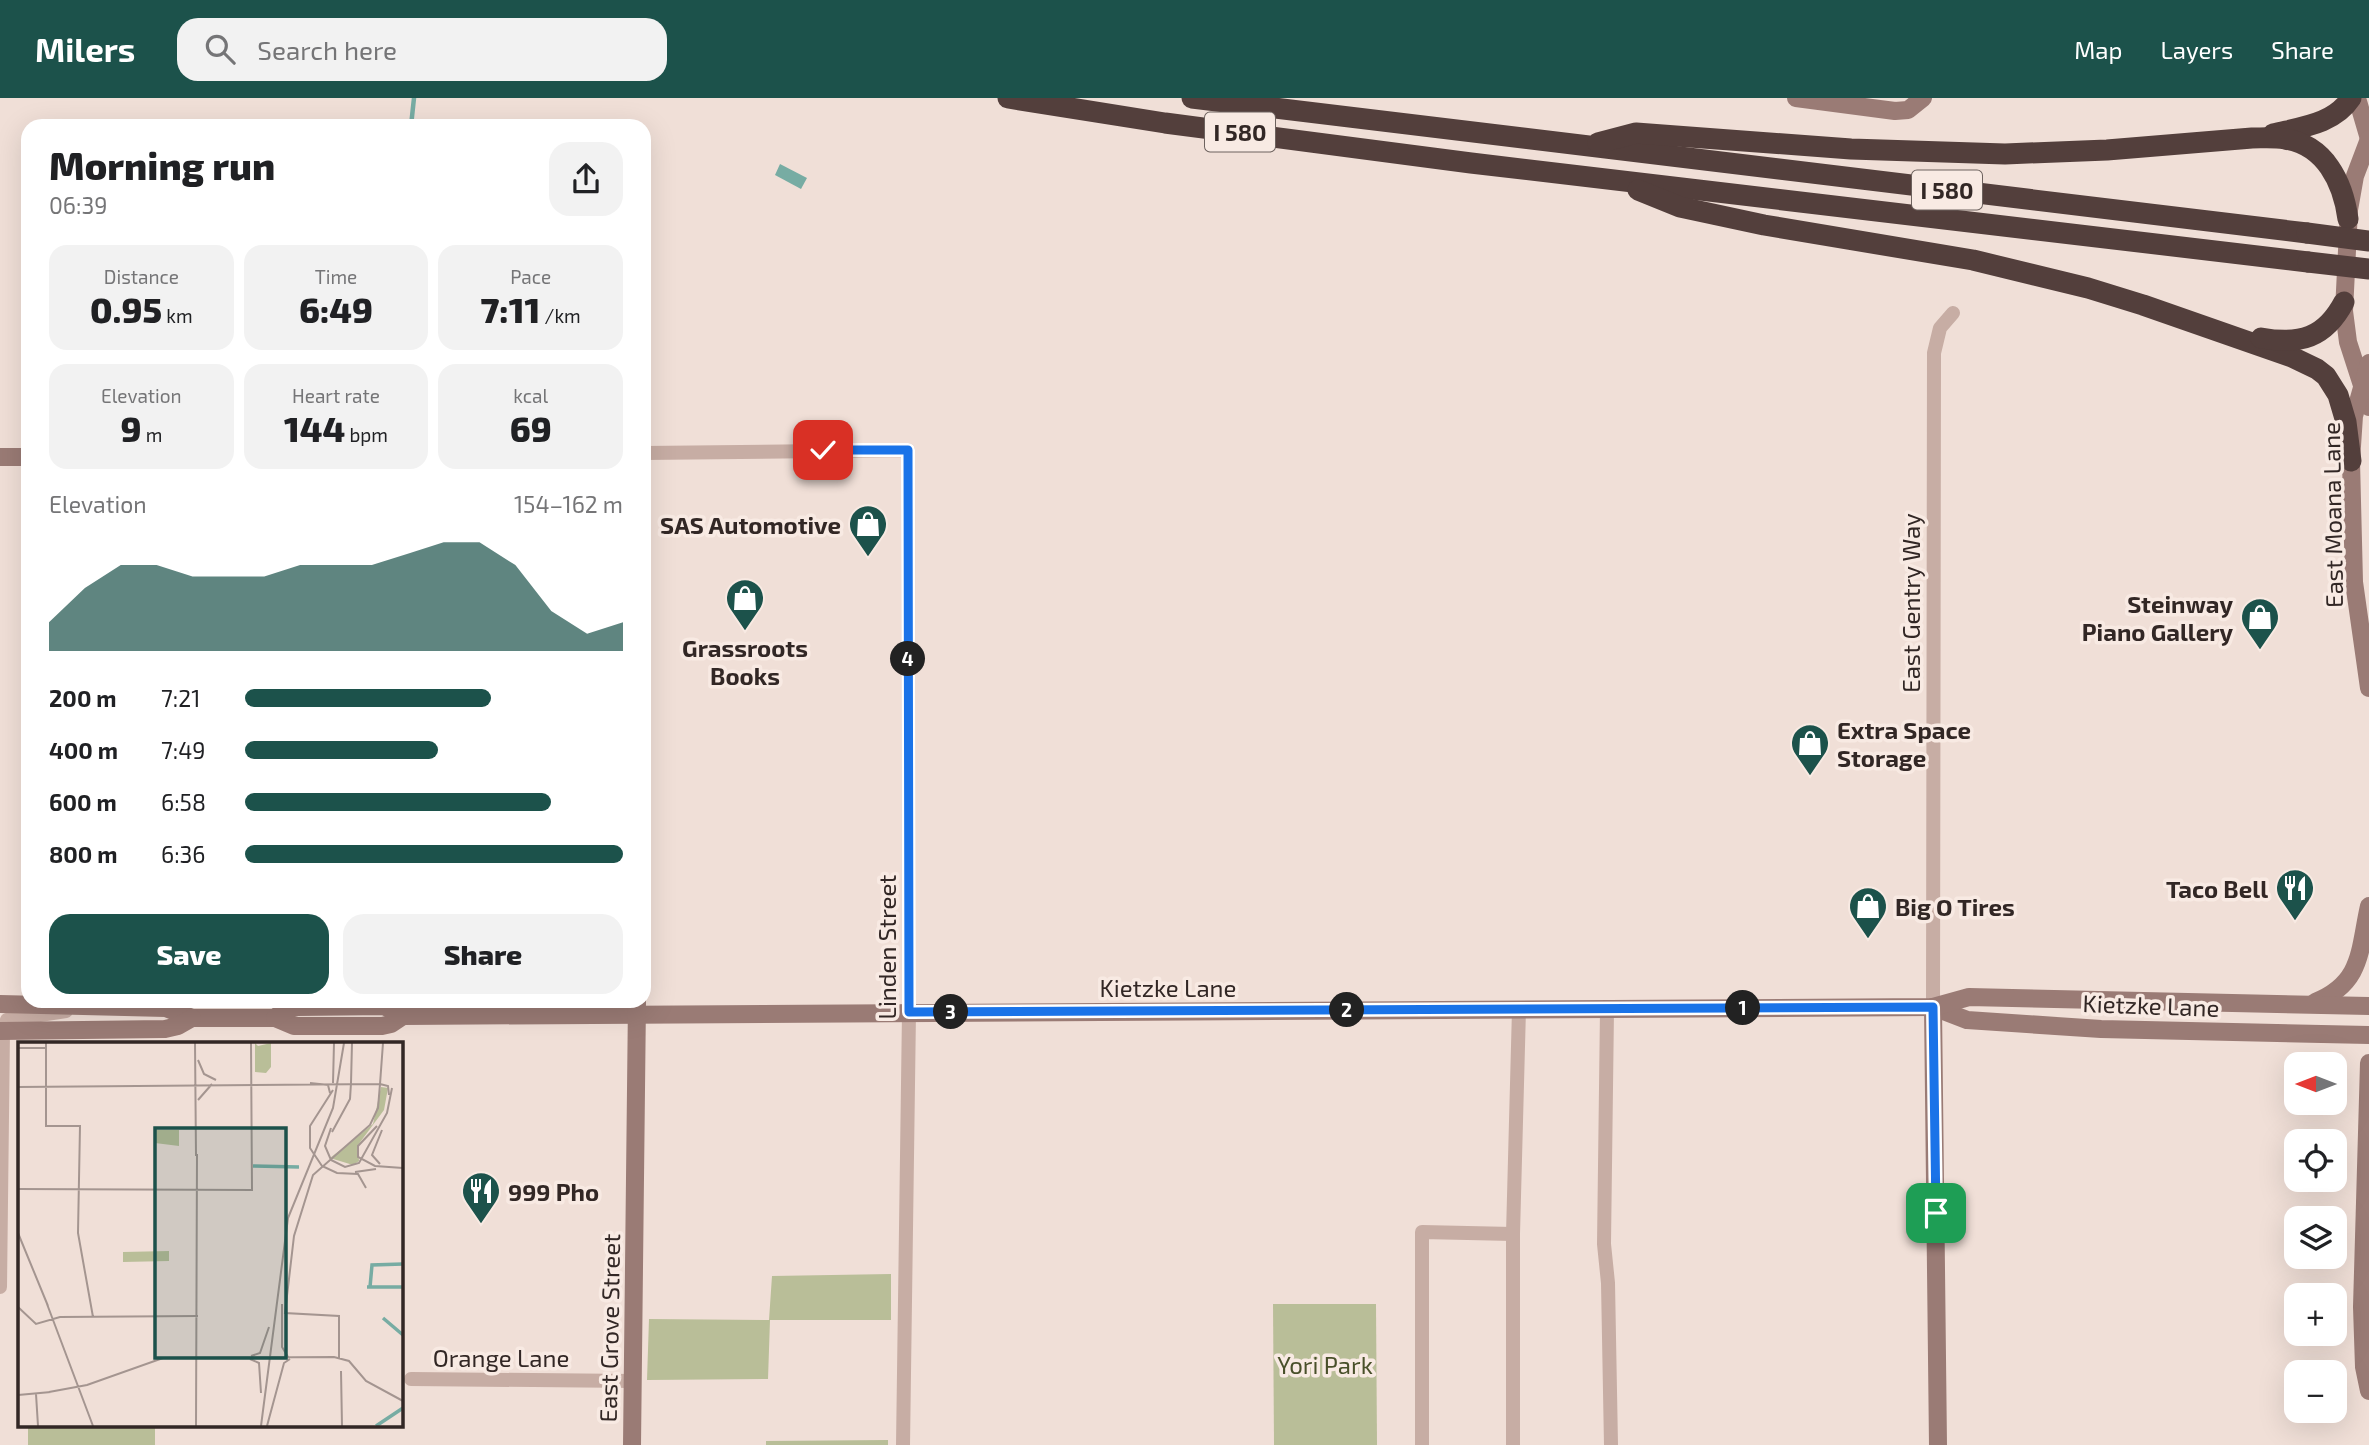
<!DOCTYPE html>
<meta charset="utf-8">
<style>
:root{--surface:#fff;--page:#f2f2f2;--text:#202124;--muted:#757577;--accent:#1c524b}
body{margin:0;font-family:"Exo 2",sans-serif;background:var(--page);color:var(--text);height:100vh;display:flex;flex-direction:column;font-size:26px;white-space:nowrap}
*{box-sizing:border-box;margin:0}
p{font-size:23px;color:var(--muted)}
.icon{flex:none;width:38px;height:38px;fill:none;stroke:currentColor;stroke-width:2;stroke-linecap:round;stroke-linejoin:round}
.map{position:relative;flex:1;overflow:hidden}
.panel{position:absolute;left:21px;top:21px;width:630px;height:889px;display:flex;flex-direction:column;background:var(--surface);border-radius:21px;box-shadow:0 7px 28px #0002}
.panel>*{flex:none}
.needle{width:46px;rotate:270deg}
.controls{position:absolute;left:2284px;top:954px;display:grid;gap:14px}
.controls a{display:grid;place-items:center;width:63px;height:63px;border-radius:14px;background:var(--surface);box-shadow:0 7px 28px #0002;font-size:35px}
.pin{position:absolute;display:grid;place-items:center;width:60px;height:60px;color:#fff;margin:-30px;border-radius:14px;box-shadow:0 4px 10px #0006}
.km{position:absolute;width:35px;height:35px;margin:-18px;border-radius:50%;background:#222;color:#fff;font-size:19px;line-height:35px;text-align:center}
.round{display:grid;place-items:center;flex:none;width:74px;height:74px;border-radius:21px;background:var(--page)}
.overview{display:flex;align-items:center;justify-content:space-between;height:119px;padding:0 28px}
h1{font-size:38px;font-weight:800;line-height:52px}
.figures{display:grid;grid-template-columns:repeat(3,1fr);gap:10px;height:119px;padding:7px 28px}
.figures div{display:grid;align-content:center;border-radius:18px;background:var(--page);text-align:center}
.figures b{font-size:35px;font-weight:800}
.figures small{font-size:19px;font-weight:400}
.figures p{font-size:19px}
.chart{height:196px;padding:14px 28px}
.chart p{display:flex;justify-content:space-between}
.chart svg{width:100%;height:126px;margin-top:7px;fill:var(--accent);opacity:.7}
.primary-button{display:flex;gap:14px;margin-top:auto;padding:14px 28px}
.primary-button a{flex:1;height:80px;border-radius:21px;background:var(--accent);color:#fff;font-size:28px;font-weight:800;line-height:80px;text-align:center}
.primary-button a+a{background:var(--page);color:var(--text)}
ul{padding:0 28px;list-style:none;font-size:23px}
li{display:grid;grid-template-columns:112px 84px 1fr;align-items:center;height:52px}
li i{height:18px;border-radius:9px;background:var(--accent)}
header{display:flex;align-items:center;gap:42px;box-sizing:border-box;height:98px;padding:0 35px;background:var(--accent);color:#fff}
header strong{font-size:33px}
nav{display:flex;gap:38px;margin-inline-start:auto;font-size:24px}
.search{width:490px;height:63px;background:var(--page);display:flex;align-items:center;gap:18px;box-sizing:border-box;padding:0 24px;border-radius:21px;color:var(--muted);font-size:26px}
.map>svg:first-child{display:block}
.green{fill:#b9be98}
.water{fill:#77aca3}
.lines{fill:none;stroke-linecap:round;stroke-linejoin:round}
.stream{stroke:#77aca3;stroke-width:4.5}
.street{stroke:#c7ada4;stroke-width:14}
.secondary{stroke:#9a7b75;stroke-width:18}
.highway{stroke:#533f3c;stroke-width:21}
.highway-bridge{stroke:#533f3c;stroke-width:21}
.route-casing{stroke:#fff;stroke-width:14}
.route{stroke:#1a73e8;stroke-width:9}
.labels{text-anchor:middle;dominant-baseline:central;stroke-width:7;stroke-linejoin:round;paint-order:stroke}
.shield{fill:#f8eae3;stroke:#6d625e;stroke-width:2}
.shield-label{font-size:23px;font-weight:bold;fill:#322725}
.street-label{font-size:24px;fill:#322725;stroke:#f8eae3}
.poi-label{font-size:24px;font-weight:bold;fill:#322725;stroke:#f8eae3;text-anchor:end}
.park-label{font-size:24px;fill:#49502a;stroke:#f8eae3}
.inset-river{fill:none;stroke:#77aca3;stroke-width:3.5}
.inset-road{fill:none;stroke:#a49590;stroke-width:2}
.view{fill:#1c524b;fill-opacity:0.15;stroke:#1c524b;stroke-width:3.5}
.inset-edge{fill:none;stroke:#322725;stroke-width:3.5}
</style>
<header>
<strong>Milers</strong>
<div class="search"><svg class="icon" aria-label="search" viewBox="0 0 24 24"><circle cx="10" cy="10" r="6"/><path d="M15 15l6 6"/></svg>Search here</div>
<nav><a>Map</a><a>Layers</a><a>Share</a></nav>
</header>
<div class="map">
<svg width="2369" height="1347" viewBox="0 0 2369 1347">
<rect width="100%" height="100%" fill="#f0dfd7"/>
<g class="green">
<path d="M891,1176V1222H770L768,1281L647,1282L649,1221L769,1222L772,1178Z"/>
<path d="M1273,1206H1376L1377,1347H1274Z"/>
<rect x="28" y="1328" width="127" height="19"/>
<path d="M888,1342V1347H766V1343Z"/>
</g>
<path class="water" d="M780,66L807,80L801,91L775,77Z"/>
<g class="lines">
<path class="stream" d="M411,28L414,0"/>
<g class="street">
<path d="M644,355L908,352L909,914L903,1347"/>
<path d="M1933,909L1934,255L1940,230L1953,215"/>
<path d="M1607,912L1604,1146L1608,1185L1611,1347"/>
<path d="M0,1189L3,933L7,922L66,913"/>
<path d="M411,1281L633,1283"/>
<path d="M1422,1347V1134L1513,1136"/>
<path d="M1513,1347V1136L1519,911"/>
</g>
<g class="secondary">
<path d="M1796,0L1895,13L1908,12L1923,0"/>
<path d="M2357,0L2369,41"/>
<path d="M2369,41L2355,78L2349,112L2344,213L2348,244L2369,309"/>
<path d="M2369,265L2354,318L2351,363L2354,484L2369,590"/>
<path d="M0,359H28"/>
<path d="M2315,904C2363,885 2359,852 2369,808"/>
<path d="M0,906L166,910L192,920H275L294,928H382L391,926L403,918"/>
<path d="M1933,909L1967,922L2101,931L2369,937"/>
<path d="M1933,909L1938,1347"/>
<path d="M275,920L283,913L297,909L384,908L403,918L1933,909L1969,899L2369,908"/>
<path d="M0,933L165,931L178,928L192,920"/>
<path d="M2369,965L2362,1209L2364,1269L2369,1293"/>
<path d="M632,1347L637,903"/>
</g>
<g class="highway">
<path d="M1008,0L1165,25L1471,65L2308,164"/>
<path d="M1192,0L2307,135"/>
<path d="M2273,36C2302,29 2334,26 2351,0"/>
<path d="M1598,45L1636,35L1851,51L2005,56L2107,52L2252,40C2263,40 2274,39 2285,41C2325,47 2343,84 2348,121"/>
<path d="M1638,92L1680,109L1764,127L1973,162L2088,190L2143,207L2292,259L2317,271L2326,278L2338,297L2346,324L2351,363"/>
<path d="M2261,240C2300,247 2325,240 2344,204"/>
</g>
<g class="highway-bridge">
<path d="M2307,135L2369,143"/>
<path d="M2308,164L2369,171"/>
</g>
</g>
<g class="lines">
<defs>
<path id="route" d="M823,352H908L909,914L1933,909L1936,1115"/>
</defs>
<use href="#route" class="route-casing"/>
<use href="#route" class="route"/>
</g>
<defs>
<symbol id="shop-pin" viewBox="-11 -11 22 30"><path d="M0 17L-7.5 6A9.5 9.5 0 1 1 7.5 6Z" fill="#1c524b" stroke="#f8eae3"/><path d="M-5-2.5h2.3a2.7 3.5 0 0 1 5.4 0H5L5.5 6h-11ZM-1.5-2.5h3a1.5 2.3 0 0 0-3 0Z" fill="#fff"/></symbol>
<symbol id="restaurant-pin" viewBox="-11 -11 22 30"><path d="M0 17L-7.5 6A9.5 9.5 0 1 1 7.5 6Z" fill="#1c524b" stroke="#f8eae3"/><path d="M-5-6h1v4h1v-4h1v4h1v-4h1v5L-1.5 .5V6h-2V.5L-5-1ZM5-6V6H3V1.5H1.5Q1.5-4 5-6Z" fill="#fff"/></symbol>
</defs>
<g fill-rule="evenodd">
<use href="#shop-pin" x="846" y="404" width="44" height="60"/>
<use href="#shop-pin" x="723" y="478" width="44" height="60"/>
<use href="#shop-pin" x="2238" y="497" width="44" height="60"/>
<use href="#shop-pin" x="1788" y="623" width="44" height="60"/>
<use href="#restaurant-pin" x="2273" y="768" width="44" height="60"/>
<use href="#shop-pin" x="1846" y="786" width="44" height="60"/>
<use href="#restaurant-pin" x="459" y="1071" width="44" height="60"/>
</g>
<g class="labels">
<g class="shield">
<rect x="1205" y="14.5" width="70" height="39" rx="5"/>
<rect x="1912" y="72.5" width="70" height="39" rx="5"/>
</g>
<g class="shield-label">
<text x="1240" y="34">I 580</text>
<text x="1947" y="92">I 580</text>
</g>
<g class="street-label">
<text transform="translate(2332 417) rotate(-91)">East Moana Lane</text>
<text transform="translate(1910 505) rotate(-90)">East Gentry Way</text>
<text transform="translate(886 849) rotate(-90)">Linden Street</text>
<text x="1168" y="889">Kietzke Lane</text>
<text transform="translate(2151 907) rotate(2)">Kietzke Lane</text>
<text transform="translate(609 1230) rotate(-89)">East Grove Street</text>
<text x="501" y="1259">Orange Lane</text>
</g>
<g class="poi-label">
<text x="841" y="426">SAS Automotive</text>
<text x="2233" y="505">Steinway<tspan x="2233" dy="28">Piano Gallery</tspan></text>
<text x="745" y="549" text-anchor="middle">Grassroots<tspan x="745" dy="28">Books</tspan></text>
<text x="1837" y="631" text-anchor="start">Extra Space<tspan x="1837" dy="28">Storage</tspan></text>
<text x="2268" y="790">Taco Bell</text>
<text x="1895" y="808" text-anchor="start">Big O Tires</text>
<text x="508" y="1093" text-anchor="start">999 Pho</text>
</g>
<g class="park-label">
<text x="1325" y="1266">Yori Park</text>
</g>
</g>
<g transform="translate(18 944)">
<rect width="385" height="385" fill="#f0dfd7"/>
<path d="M237,1L240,4L253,1V25L248,31L237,30ZM363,45L370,46L366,68L340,103L341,119L335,123L312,116L355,82ZM137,88H161V104L137,101ZM151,209V219L105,220V210Z" fill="#b9be98"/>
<path class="inset-river" d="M235,124L281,125M349,245H385M352,245L354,223L385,222M365,276L385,293M358,384L385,366"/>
<path class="inset-road" d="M28,1V84H62L60,191L75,275M177,1L178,114M0,6H28M180,18L186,32L198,38M292,41L310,43L312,51M315,41L316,1M333,41L334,1M362,42L365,1M0,45L362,42L370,44L371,53M315,48L292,84V106L304,124L319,131L340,132L348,146M180,58L194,42M359,84L340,104V115L357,124L385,126M313,86L307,104L313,118L327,125L341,121L369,71L374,46M314,90L332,57L333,41M362,122L354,113L364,88M337,130L358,127M0,147L234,148L233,1M0,191L30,264M29,262L75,384M264,262V305L270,315M0,265L18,282L42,275L180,274M233,314L242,311L251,285M321,316V274L267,271L276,194L295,133L352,83L360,66L362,42M232,317L241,321L243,351M323,329L324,384M31,350L69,343L145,316L316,315L331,319L348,339L385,359M18,352L20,384M0,353L33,350M178,384L179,112M243,384L270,176L315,66L326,1M249,384L266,321L272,317"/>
<path class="view" d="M137,86H268V316H137Z"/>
<rect width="385" height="385" class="inset-edge"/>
</g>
</svg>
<div class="controls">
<a><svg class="needle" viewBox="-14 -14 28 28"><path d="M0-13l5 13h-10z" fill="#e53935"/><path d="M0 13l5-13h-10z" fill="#757577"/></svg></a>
<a><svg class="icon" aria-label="locate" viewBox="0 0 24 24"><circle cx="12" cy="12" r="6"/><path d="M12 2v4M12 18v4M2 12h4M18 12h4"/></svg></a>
<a><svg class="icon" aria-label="layers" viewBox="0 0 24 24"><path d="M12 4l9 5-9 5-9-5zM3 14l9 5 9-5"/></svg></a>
<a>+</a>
<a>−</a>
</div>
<div class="pin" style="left:1936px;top:1115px;background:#1e9e55"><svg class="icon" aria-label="arrive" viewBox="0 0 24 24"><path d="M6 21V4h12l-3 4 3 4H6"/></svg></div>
<div class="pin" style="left:823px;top:352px;background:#d93025"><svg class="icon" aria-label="check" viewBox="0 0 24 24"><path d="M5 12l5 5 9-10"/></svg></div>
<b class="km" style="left:1743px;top:910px">1</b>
<b class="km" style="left:1347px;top:912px">2</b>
<b class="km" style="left:951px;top:914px">3</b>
<b class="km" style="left:908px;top:561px">4</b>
<section class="panel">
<div class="overview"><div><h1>Morning run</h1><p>06:39</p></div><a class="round"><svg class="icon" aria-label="share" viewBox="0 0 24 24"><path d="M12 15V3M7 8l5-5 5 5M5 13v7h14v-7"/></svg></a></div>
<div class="figures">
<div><p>Distance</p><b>0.95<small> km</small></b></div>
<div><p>Time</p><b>6:49</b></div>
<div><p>Pace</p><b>7:11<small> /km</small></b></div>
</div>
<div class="figures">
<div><p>Elevation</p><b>9<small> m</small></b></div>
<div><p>Heart rate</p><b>144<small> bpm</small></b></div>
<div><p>kcal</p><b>69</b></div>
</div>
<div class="chart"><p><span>Elevation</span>154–162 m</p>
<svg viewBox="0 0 160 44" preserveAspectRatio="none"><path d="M0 44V34L10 22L20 14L30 14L40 18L50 18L60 18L70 14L80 14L90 14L100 10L110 6L120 6L130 14L140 30L150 38L160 34V44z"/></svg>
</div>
<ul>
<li><b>200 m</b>7:21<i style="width:65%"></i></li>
<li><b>400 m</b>7:49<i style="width:51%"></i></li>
<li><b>600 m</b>6:58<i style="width:81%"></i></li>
<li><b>800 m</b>6:36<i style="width:100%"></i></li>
</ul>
<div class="primary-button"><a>Save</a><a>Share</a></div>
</section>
</div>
